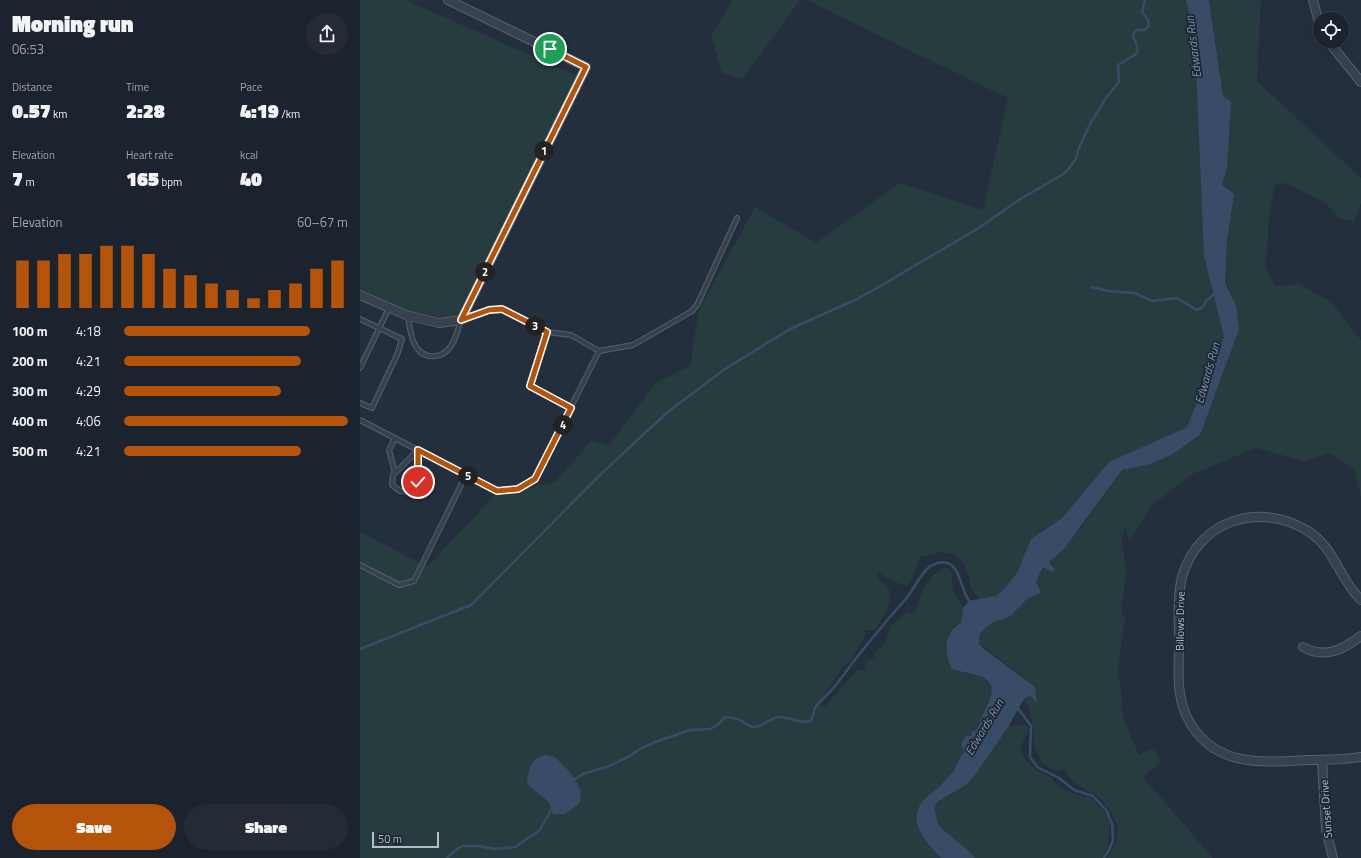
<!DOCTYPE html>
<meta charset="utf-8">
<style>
:root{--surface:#1b232e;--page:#242b36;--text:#f1f3f6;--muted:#a0a4aa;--line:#39404a;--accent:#b45309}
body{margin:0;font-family:"Titillium Web",sans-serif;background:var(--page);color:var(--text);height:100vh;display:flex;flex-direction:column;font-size:15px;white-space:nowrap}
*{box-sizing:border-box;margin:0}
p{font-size:13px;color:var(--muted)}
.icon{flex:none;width:22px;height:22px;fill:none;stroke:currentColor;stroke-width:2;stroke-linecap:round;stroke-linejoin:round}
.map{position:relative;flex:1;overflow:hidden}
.drawer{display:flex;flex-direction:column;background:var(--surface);width:360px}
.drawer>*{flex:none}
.tools{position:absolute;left:953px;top:12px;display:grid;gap:8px}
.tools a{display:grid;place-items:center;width:36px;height:36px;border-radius:50%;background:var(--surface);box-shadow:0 2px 10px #0003,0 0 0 1px var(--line);font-size:20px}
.scale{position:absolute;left:12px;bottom:10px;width:67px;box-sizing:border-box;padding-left:4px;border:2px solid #b4bcc9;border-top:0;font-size:11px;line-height:14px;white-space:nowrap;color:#b4bcc9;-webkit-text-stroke:3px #1d2633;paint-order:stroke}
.pin{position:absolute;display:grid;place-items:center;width:34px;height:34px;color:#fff;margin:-17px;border:2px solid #fff;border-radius:50%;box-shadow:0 1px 4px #0007}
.km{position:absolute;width:20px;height:20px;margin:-10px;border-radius:50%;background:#222;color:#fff;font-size:11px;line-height:20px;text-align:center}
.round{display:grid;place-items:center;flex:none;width:42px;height:42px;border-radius:21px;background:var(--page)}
.overview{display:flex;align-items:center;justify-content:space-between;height:68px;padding:0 12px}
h1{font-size:22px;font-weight:800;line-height:30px}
.figures{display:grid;grid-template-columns:repeat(3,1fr);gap:6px;height:68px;padding:4px 12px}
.figures div{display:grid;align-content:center}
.figures b{font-size:20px;font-weight:800}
.figures small{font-size:11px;font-weight:400}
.figures p{font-size:11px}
.chart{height:112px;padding:8px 12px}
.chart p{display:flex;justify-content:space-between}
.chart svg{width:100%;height:72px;margin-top:4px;stroke:var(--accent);stroke-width:6}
.cta{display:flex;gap:8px;margin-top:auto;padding:8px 12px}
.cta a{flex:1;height:46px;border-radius:24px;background:var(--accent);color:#fff;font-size:16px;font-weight:800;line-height:46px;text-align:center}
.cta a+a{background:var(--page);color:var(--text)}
ul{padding:0 12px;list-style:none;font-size:13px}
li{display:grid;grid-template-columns:64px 48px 1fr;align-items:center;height:30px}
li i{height:10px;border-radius:5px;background:var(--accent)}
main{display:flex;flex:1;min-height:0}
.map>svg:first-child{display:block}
.green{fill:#263c3f}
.water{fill:#394c67}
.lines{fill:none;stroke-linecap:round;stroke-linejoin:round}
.stream{stroke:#394c67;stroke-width:2.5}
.lane-casing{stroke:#565f6c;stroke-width:6}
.street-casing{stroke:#565f6c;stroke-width:10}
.lane{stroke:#38414e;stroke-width:4}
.street{stroke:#38414e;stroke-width:8}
.route-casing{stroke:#fff;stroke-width:8}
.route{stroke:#b45309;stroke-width:5}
.labels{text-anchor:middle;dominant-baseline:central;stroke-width:3.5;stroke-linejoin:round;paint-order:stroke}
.street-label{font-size:11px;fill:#b4bcc9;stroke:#1d2633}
.water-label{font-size:12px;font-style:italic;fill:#7c92b1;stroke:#1d2633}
</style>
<main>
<section class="drawer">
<div class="overview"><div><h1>Morning run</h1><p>06:53</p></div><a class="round"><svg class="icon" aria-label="share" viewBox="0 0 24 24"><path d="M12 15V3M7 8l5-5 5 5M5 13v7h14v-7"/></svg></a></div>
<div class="figures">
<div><p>Distance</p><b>0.57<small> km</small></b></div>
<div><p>Time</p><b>2:28</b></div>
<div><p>Pace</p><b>4:19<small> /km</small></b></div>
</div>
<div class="figures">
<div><p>Elevation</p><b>7<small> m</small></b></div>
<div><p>Heart rate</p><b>165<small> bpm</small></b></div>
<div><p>kcal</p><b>40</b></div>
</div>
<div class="chart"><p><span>Elevation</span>60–67 m</p>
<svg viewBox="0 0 160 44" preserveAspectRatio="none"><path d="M5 44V15M15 44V15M25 44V11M35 44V11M45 44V6M55 44V6M65 44V11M75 44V20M85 44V24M95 44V29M105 44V33M115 44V38M125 44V33M135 44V29M145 44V20M155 44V15"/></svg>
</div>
<ul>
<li><b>100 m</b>4:18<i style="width:83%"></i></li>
<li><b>200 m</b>4:21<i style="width:79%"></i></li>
<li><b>300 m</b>4:29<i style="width:70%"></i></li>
<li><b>400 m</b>4:06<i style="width:100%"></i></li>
<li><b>500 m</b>4:21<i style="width:79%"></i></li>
</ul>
<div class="cta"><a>Save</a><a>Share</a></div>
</section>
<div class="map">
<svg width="1001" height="858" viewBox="0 0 1001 858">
<rect width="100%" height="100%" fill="#242f3e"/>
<g class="green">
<path d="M0,0H45L216,75L95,319L44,311L0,291Z"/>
<path d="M373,0H440L382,79L362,73L351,35Z"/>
<path d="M446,0H826L835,44L844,256L864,337L827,427L749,462L702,518L671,539L657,573L643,590L636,596L620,599C613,592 608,587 610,577L606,572V567L595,555L581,552L560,557C555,568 555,576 547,586L532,581L519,572L516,576C520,581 524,583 527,587C538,599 521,618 515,630H503L506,634L491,661L484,665L461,699L460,706L464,707L498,670H506L505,661L517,659L514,653L525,644L531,626L547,612L555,614C560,595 565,580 583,568L589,569L592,573L593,590L603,608L601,623L593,627L606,673C620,676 636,680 632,698C630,705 623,711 621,717C617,727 618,728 611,736L606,737L602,744L605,752L598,761L593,773C586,777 584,783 578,788C544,817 556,830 581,858H0V532L67,567L135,495L195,482L231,441L249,446L294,384L330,366L339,310L395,207L456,243L540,183L623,210L648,98Z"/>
<path d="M849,0H901L897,81L1001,178V203L994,221L980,219L964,202L925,183L915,185L909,217L906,267L915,286L940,284L972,303L1001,340V498L995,470L969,453L944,461L896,448L832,474L792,505L769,541L766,528L761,537L766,571L761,616H765L757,678L760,679L763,717L779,755L792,749L798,754L800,763L783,777L853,858H747L757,840L758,826L748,808L738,796L714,783L704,769L696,771L682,763L675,748L673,727L669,707L664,699L670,695L676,704L675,687L619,643L620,633L633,622L644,619L667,599L681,593L676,582L684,567L720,529L762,470L791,464L813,454L840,435L876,305L865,283L867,240L862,185L867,169L863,96Z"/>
<path d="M665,724L669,728L660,749L664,758L677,771L691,777L695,783L711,793L731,798L746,812L750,821L749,836L748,846L742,858H615L609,851L582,829L578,823L574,808L577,802L606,785L616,774L648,727Z"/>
</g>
<g class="water">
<path d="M826,0H849L863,96L871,102L867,169L862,185L874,194L867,240L865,283L876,305L879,329L840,435L813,454L791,464L762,470L704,549L689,562L695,570L692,572L683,567L676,582L681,593L667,599L651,615L644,619L633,622L620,633L619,643L623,648L675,687L677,704L670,695L664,699L648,727L616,774L606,785L577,802L574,808L578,823L582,829L609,851L615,858H581C567,843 547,824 562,802C566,797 573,792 578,788C584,783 586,777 593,773L598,761L604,752L601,744L606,736H611L612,731H615C620,726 620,718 624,712C645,675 620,677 592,669C584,653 583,633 601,623L603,608L609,601L636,596L643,590L657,573L671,539L702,518L749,462L827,427L864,337L844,256L835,44Z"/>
<path d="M186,755L195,757L210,772L221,790L220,803L205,814H193L189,802L170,787L167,782C168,769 172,757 186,755Z"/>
</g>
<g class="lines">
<g class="stream">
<path d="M732,287L748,291L774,293L792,301L817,298L837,310L843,307L846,301L855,293"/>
<path d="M0,649L111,605L240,475L287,431L309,411L365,369L430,329L495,300L517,288L617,229L662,198L705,173L716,159L718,150L730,124L746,98L759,82L758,65L776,54C781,46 773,42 773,34L777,30H785L789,25L788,20L782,12L785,0"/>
<path d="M657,707L671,726L670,757L677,767L699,778L714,790L733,796L747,811L752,824L753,840L749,850L744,858"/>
<path d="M212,781L223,774L249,766L268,757L280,749L298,741L330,730L350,729L358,725L365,717C368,717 378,719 380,720C385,722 387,727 394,727C403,727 407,719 419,717C430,716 439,725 450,721C455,717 452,713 455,708C460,700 470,693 476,685C497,656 520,628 544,601C553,591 558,578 567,569C572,564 581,561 587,563C601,566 601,594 611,603"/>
<path d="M87,858L97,849L103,846H119L134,849L155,847L180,830L193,806"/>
</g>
<defs>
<g id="lane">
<path d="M0,319L42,339L37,355L12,408L0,403"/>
<path d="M187,332L170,387L211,408"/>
<path d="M239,351L273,345L332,311L337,305L377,218"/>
<path d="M0,368L29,308"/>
<path d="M0,420L137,491L158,489L175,479L239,351L211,335L187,332L142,309L129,310L101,320C98,329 96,339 91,346C87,352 82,355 76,356C53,359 50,332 48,316"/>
<path d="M35,438L29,450L35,473"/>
<path d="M58,450V482L50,492L40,491L32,485L33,475Z"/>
<path d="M0,565L39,585L54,581L106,475"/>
</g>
<g id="street">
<path d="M953,0L960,27"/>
<path d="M968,41L1001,82"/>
<path d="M0,295L46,315L79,323L101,320L226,67L88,0"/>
<path d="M1001,600C980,580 974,547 948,531C899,501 838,520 822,577C817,598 819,623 819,644C819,667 816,693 826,715C850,767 899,763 947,760C965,760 983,760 1001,757"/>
<path d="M943,647C964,659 983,650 1001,636"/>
<path d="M962,760L966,829L973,858"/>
</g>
</defs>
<use href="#lane" class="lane-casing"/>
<use href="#street" class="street-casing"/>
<use href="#lane" class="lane"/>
<use href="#street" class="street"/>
</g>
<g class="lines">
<defs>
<path id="route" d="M58,482V450L137,491L158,489L175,479L211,408L170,386L187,332L142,309L129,310L101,320L226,67L190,49"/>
</defs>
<use href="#route" class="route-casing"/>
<use href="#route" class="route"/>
</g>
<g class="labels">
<g class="street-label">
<text transform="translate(820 621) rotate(-89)">Billows Drive</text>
<text transform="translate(966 809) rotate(-94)">Sunset Drive</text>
</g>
<g class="water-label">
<text transform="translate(833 47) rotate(-97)">Edwards Run</text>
<text transform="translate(847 373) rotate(-74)">Edwards Run</text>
<text transform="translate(624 727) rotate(-59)">Edwards Run</text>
</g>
</g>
</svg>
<div class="tools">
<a><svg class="icon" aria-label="locate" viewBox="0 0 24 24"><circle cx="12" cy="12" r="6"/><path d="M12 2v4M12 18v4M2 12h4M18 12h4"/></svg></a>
</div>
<div class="scale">50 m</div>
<div class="pin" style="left:190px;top:49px;background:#1e9e55"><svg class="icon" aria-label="arrive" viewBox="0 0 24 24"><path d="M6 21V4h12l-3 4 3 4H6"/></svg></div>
<div class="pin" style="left:58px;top:482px;background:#d93025"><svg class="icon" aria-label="check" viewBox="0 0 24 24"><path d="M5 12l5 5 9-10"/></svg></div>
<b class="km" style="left:184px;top:151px">1</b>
<b class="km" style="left:125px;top:272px">2</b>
<b class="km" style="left:175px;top:326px">3</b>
<b class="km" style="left:203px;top:425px">4</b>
<b class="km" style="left:108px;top:476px">5</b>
</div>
</main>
